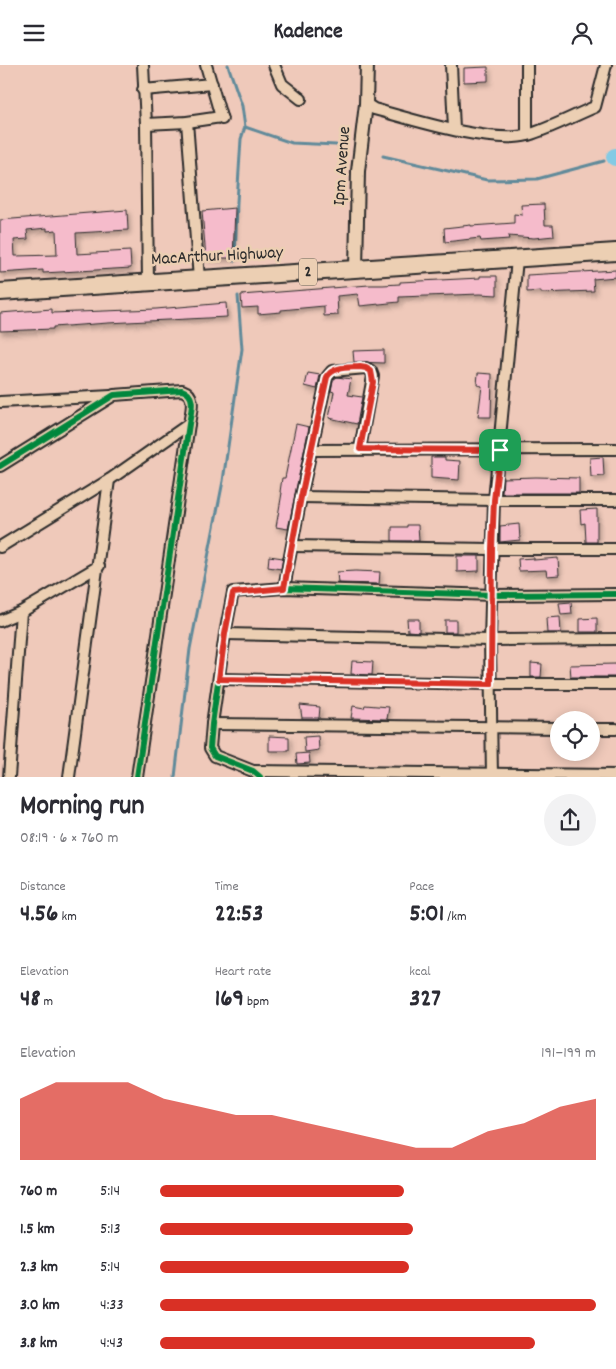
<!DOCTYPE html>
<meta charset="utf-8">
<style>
:root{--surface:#fff;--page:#f2f2f3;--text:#2b2b33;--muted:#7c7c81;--accent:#d93025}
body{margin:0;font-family:Dekko,sans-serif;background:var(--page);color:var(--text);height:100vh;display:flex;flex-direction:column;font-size:19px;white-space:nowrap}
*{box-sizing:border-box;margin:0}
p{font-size:16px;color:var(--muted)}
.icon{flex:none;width:28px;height:28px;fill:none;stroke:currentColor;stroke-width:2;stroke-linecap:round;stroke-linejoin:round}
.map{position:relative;height:712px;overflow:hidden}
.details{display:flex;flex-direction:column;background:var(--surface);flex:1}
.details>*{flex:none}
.fabs{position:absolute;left:550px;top:646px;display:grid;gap:10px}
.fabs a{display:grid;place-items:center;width:50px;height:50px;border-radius:50%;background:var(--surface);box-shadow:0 2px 12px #0003;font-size:25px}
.pin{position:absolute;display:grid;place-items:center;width:42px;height:42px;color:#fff;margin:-21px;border-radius:10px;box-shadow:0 2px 8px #0006}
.round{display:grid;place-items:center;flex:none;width:52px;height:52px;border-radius:26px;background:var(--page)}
.summary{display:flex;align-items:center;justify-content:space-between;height:85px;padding:0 20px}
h1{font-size:28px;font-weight:700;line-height:38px}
.metrics{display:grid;grid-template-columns:repeat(3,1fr);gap:8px;height:85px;padding:5px 20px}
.metrics div{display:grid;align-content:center}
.metrics b{font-size:25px;font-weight:700}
.metrics small{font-size:14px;font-weight:400}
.metrics p{font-size:14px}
.chart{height:140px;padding:10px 20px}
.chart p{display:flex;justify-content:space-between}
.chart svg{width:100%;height:90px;margin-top:5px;fill:var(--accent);opacity:.7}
ul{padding:0 20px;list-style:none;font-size:16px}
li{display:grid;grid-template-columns:80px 60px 1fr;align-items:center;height:38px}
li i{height:12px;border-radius:6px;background:var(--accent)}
header{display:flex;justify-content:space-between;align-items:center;height:65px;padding:0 20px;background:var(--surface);font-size:22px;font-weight:700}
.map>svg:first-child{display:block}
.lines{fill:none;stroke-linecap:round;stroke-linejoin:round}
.stream{stroke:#608a9a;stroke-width:3}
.river{stroke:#83cae4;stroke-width:18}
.building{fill:#f5bbcb;stroke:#2b2b2b;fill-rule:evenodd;filter:url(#shadow)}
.minor-casing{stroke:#2b2b2b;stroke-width:14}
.tertiary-casing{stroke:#2b2b2b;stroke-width:16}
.trunk-casing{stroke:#2b2b2b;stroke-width:20}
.minor{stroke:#eccfb3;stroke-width:10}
.tertiary{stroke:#eccfb3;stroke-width:12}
.trunk{stroke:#eccfb3;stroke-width:16}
.cycleway-casing{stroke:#eccfb3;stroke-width:9}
.cycleway{stroke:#00873e;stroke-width:6}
.route-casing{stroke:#fff;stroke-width:10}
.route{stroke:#d93025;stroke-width:6}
.labels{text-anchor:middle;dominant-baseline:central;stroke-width:5;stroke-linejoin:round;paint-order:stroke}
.shield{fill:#eccfb3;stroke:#655c54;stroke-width:1}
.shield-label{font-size:16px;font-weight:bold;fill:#2b2b2b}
.street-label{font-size:18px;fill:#2b2b2b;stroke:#eccfb3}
</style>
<header><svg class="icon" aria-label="menu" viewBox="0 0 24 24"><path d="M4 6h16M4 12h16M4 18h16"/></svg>Kadence<svg class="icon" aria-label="person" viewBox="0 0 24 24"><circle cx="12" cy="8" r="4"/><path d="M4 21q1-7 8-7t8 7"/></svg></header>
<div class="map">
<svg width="616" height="712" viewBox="0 0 616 712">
<defs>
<filter id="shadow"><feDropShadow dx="2" dy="3.5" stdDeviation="2.5" flood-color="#0004"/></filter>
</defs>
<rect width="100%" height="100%" fill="#efc9ba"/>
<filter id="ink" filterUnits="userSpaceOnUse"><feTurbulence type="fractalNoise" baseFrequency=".02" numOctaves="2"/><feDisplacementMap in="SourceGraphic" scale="10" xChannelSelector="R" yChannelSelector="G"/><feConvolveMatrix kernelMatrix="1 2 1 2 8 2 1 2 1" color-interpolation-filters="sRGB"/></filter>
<g filter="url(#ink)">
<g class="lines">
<g class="stream">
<path d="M228,0L242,41L245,62L241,74L237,137L235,196"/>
<path d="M245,62L292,78L336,80"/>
<path d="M383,91L487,115L537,114L604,96"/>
<path d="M175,712L190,584L223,416L242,284L238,231"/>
</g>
<path class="river" d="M615,92H616"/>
</g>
<g class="building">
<path d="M488,2V16L464,17V3Z"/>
<path d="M544,139L545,160H553L554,171L534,173L508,171L509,174L481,176L480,173L445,177L444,163L471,160V161L514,158V149L522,150L521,140Z"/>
<path d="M235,143L233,193H206L202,146Z"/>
<path d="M127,145L128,165L76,168L77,189L130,186L131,203L43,208V205L0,208V155ZM47,163V166L56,165L57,190L15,191L14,175L28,174L27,165Z"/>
<path d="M616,205V212L593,214L594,226L541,228V226L527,227V210Z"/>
<path d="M480,211H497V230L480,229L399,232V237L360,241L358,229L337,231L338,250L324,251V241L281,245V247L258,249V242L242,243L241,230L369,220H383L400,219V217L480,213Z"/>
<path d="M226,238L227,252L108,258L53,262V264L0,266V248L52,244V248L156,244Z"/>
<path d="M384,285V298L354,297L353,286Z"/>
<path d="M308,308L320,310L317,324L305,321Z"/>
<path d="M478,308L492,309L491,352H478L482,321L477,320Z"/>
<path d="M337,312L351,314L348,330L362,332L357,359L329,353L334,327L331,326L333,315Z"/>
<path d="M296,359L309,362L288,464L276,462L282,428L280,427L282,413H285Z"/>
<path d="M431,392H445V395L460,396L459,415L431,413Z"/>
<path d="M603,392L604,411L591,412L590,393Z"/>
<path d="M536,412L579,413V428H502L503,413Z"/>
<path d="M597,444V477H586L585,458L581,459L580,445Z"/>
<path d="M519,459L520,475L500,477V461Z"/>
<path d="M407,460H418L419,476H392V462H407Z"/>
<path d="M269,491L283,493L281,504L268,502Z"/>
<path d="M457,491H479V506L457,507Z"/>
<path d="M534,493V495L558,493L559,510L547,511L546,505L519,506L518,494Z"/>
<path d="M355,506L380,507L379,519L338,518L337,507Z"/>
<path d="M571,537L572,549L561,550L559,538Z"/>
<path d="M560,552L561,568H547L546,553Z"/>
<path d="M597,553V567H580V554Z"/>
<path d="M407,554H419V567L408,566Z"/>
<rect x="445" y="555" width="11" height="12"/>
<path d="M352,596L373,597L372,610L351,609Z"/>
<path d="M531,598L542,599L541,612H531Z"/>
<path d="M616,599V612H571L570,600Z"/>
<path d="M300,640L320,642L319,653H302Z"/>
<path d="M365,640L389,642L387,654L351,653L353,641L364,643Z"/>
<path d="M269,671L289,672V686H269Z"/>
<path d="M318,671L319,685L305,687L304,672Z"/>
<path d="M309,688L310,698L297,699L296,689Z"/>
</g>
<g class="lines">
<defs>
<g id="minor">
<path d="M143,0L146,59L148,217"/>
<path d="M206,0L221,52"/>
<path d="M274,0L282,19L301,34"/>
<path d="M451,0L454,64"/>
<path d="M143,25L212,19"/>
<path d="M366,39L374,44C411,54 492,80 528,70C551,63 573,51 595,42L606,0"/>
<path d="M187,57L199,214"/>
<path d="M146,59L187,57L221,52L222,54"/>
<path d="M527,70V0"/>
<path d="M0,337L111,331"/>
<path d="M311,385L616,384"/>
<path d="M0,401L114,330L182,325C197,330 191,346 189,359L137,712"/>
<path d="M301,432L494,435H616"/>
<path d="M292,481L492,484H616"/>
<path d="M0,482L109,415L189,359"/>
<path d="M284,523L301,432L327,312L332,306L366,303L371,306L373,311L360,384"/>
<path d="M0,556L21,547L99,501"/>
<path d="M225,569L490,575L616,574"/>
<path d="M219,614L491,619H616"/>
<path d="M212,659L559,663"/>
<path d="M591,664H616"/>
<path d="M253,706L616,710"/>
<path d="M9,712L21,547"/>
<path d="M69,712L109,415"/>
<path d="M260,712L253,706L215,691L210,683L212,659L225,569L233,527L284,523L493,530L616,529"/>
<path d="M492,712L490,575L494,435L517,194"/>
</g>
<path id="tertiary" d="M356,204L358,106L366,39L367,0"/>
<path id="trunk" d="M0,227L616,187"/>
</defs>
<use href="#minor" class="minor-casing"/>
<use href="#tertiary" class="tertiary-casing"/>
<use href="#trunk" class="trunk-casing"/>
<use href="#minor" class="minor"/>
<use href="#tertiary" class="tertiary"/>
<use href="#trunk" class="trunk"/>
<defs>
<g id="cycleway">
<path d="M0,401L114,330L182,325C197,330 191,346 189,359L137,712"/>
<path d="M260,712L253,706L215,691L210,683L212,659L225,569L233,527L284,523L493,530L616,529"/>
</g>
</defs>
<use href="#cycleway" class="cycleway-casing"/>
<use href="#cycleway" class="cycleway"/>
</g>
</g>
<g class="lines" filter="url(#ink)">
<defs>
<path id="route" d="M360,302L366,303L371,306L373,317L360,384L500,385L494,435L492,484L491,619L219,614L225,569L233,528L284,523L301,432L327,312C333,301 349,303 360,302Z"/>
</defs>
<use href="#route" class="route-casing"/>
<use href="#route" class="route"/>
</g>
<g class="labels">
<rect class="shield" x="299" y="193.5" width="18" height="27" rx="4"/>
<g class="shield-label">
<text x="308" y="207">2</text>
</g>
<g class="street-label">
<text transform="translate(343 101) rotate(-86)">Ipm Avenue</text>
<text transform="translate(217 192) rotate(-3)">MacArthur Highway</text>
</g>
</g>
</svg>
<div class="fabs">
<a><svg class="icon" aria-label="locate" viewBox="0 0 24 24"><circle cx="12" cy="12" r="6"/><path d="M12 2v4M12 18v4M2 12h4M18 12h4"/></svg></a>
</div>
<div class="pin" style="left:500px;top:385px;background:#1e9e55"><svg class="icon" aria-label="arrive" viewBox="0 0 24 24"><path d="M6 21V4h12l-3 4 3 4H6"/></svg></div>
</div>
<section class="details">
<div class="summary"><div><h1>Morning run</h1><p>08:19 · 6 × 760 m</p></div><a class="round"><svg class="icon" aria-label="share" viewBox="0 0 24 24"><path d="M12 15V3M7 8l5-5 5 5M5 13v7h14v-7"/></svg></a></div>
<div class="metrics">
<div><p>Distance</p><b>4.56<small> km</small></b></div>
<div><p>Time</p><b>22:53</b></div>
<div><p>Pace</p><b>5:01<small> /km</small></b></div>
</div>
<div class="metrics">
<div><p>Elevation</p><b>48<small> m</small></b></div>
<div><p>Heart rate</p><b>169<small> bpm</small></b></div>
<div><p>kcal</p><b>327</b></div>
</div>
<div class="chart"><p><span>Elevation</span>191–199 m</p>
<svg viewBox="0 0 160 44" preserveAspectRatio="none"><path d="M0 44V14L10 6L20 6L30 6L40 14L50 18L60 22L70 22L80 26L90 30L100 34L110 38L120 38L130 30L140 26L150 18L160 14V44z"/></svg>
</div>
<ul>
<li><b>760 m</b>5:14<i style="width:56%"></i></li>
<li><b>1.5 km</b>5:13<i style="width:58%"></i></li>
<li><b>2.3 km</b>5:14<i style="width:57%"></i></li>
<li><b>3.0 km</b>4:33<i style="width:100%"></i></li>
<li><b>3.8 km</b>4:43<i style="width:86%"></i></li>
</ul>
</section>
